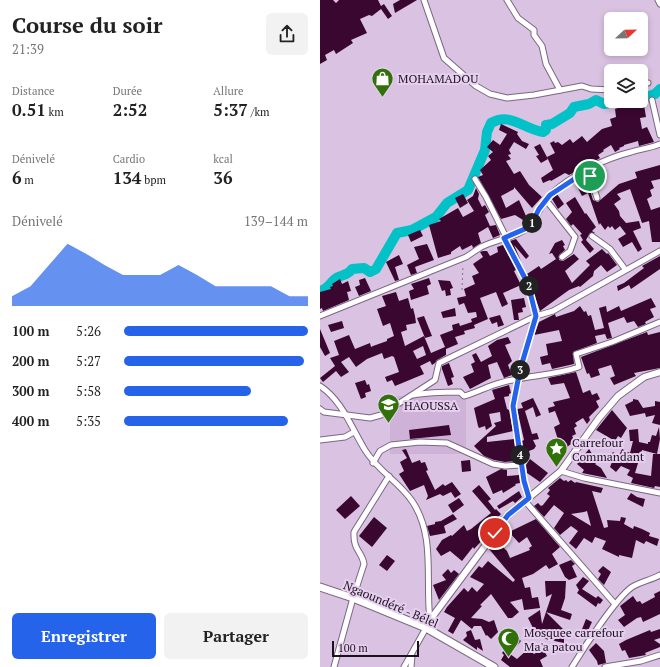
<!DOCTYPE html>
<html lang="fr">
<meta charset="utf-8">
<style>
:root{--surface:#fff;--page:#f2f2f2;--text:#222;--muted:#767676;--accent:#2563eb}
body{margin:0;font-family:"PT Serif",serif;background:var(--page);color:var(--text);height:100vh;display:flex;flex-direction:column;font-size:15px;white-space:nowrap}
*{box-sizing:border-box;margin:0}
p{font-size:13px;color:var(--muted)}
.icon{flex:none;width:22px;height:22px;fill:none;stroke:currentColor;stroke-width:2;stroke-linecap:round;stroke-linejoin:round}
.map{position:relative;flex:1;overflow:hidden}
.side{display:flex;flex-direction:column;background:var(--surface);width:320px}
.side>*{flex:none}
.needle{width:26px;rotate:68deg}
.controls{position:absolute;left:284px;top:12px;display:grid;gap:8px}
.controls a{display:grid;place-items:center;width:44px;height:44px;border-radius:6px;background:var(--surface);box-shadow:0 2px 6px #0003;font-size:20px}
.scale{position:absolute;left:12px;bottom:10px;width:87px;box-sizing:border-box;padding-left:4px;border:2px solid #1a121d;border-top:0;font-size:11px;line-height:14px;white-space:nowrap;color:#1a121d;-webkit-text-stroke:3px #e7cfef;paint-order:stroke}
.pin{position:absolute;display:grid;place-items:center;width:34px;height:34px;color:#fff;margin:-17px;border:2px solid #fff;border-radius:50%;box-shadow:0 1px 4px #0007}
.km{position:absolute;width:20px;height:20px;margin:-10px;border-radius:50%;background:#222;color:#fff;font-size:11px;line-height:20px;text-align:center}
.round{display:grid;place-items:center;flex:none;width:42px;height:42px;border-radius:6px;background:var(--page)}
.overview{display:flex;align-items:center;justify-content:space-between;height:68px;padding:0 12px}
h1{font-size:22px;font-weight:800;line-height:30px}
.stats{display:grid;grid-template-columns:repeat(3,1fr);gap:6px;height:68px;padding:4px 12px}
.stats div{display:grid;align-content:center}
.stats b{font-size:17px;font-weight:800}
.stats small{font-size:11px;font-weight:400}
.stats p{font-size:11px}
.chart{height:112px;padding:8px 12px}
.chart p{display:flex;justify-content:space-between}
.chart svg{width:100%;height:72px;margin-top:4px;fill:var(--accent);opacity:.7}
.primary-button{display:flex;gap:8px;margin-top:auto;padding:8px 12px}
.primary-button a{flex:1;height:46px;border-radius:6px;background:var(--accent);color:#fff;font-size:16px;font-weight:800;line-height:46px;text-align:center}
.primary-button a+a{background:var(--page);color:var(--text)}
ul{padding:0 12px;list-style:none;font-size:13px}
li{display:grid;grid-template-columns:64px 48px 1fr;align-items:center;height:30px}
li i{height:10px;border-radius:5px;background:var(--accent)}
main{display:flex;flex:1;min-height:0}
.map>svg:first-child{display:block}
.built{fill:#ceb2d7}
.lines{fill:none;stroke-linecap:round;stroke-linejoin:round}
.river{stroke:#02c2c7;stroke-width:10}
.building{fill:#3a0730;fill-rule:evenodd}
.minor-casing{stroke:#7c6783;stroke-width:7}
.tertiary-casing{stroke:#7c6783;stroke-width:8}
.secondary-casing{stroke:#7c6783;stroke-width:9}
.path{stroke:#827187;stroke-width:1;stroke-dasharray:2 3;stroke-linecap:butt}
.minor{stroke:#fff;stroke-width:5}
.tertiary{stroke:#fff;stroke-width:6}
.secondary{stroke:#fff;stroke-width:7}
.route-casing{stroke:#fff;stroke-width:8}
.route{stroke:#2563eb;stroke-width:5}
.labels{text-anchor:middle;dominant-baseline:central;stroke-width:4;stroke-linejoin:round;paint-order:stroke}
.poi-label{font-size:12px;fill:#1a121d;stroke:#e7cfef;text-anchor:start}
.street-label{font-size:12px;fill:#1a121d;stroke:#e7cfef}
</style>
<main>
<section class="side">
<div class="overview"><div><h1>Course du soir</h1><p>21:39</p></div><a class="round"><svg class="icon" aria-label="share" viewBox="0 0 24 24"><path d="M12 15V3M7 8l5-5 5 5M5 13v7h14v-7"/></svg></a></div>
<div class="stats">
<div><p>Distance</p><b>0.51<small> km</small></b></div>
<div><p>Durée</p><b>2:52</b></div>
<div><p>Allure</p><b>5:37<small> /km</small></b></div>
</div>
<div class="stats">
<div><p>Dénivelé</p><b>6<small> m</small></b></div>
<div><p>Cardio</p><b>134<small> bpm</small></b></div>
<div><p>kcal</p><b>36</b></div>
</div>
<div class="chart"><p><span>Dénivelé</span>139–144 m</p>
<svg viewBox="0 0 160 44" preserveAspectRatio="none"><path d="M0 44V38L10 32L20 19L30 6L40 12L50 19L60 25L70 25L80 25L90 19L100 25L110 32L120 32L130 32L140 32L150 38L160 38V44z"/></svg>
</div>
<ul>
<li><b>100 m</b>5:26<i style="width:100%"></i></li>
<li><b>200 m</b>5:27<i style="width:98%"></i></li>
<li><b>300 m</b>5:58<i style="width:69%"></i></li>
<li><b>400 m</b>5:35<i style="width:89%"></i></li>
</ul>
<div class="primary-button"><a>Enregistrer</a><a>Partager</a></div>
</section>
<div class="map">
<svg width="340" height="667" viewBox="0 0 340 667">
<rect width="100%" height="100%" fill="#dac2e2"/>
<rect class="built" x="70" y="396" width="76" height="58"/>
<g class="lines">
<g class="river">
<path d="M321,99L335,94L340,89"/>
<path d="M0,291C9,288 8,285 15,279C21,274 28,276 32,269L44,268L50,272L56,269L77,233L92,230L116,217L127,203L148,190L165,150L167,132L171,123C191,112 203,129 223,132L226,130V125L232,124L250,113L254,107L269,104L276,100L284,104L300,101"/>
</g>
</g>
<g class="building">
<path d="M0,0H13L16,3L19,0H58L61,6L64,4L72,16L68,19L61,9L52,16L49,15L40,19L47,33L31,40L33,43L16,54L14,50L5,55L7,60L0,64Z"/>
<path d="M80,0H97L75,13L73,4Z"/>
<path d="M323,99L326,117L320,118L322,129L327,127L334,142L319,146L318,141L304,145V146L299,148L300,149L295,152L291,145L283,150L284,151L278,155L280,158L275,161L249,175L245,173L231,181L230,180L223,183L221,178L233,170L227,157L235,153L230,143L234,141L235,143L238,142L242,145L250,139L253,143L262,136L267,142L282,129L292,126L290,119L296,117L295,109Z"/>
<path d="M181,124L198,132L197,134L202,141L209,144L206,149L194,142L189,150L191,154L188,155L191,159L186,161L194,174L200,171L209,185L222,197L212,208L194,187V189L181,196L186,208L199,200L206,216L203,220L195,215L181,219L158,177L163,175L160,170L171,160L168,156L173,152L167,147L173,140L180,145L187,134L179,130Z"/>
<path d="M220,144L228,159L221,163L216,156L219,155L214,147Z"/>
<path d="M340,165V179L331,181L334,188L330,190L332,196L327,199L331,210L340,207V242H332L329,221L322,223L310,189L297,194L301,199L294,204L299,211L300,216L306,223L319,221L321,228L313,231L322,249L318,252L312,242L303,247L298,239L306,234L300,226L295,230L292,226L290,228L288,226L285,230L280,223L279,225L268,193L262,196L255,182L266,177L273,200L278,202L299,184L317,178L315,172Z"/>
<path d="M156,188L159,194L158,199L162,207L165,205L169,212L165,215L170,226L176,225L180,235L173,238L168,227L158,233L161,243L153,248L152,245L142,250L140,246L131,252V254L118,258L109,225L121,221L119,219L138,208L143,217L154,211L147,200L153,196Z"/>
<path d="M143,194L148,203L140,208L135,198Z"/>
<path d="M237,194L244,204L238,209L232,199Z"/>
<path d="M255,197L265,214L266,213L276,227L272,231L275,233H270L266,240L274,249L270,253L261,242L263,240L260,235L262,234L253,224L251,226L246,219L252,212L246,203Z"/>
<path d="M100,230L103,236L91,242L88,235Z"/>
<path d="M196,239L209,256L206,259L194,245L201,261L190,241Z"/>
<path d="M242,240L245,245L243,246L245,250L239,255V260L243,261L254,254L259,259L245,271L252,283L270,265L266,261L282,249L287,254L288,253L297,265L287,272L281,265L274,271L273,276L260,287L259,286L249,290L220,311L207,274L219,266L221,269L236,259L232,253L229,254L235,243Z"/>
<path d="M107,244L114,260L95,267L97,273L91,275L87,265L99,259L94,247Z"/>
<path d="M183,245L196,270L194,271L201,285L183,293L188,304L182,307L176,292L160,298L168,319L154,325L155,328L144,331L145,334L135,337L138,344L126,349V355L117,360L115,363L112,365L110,361L100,366L104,374L75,386L72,380L67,382L65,377L79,372L74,357L72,356L64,359L62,353L47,359L36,367L29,357L21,362L29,372L21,377L16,371L3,382L0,378L15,366L10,358L19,355L14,341L29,335L35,349L50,343L51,347L53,346L67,341V339L74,336L70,323L63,326L57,309L66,306L62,296L76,292L79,301L88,298L91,309L93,308L95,316L96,323L86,325L87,330L81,332L85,346L104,336L111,353L125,347L120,335L133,330L132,325L139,323L140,326L152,322L151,319L157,317L156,312L148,313L144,303L139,305L137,298L146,296L144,289L155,284L152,276L159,273L153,264L163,257L160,252L163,251H167L170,256L178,252L177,247ZM103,346L106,355L97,359L93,351Z"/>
<path d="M79,255L83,264L75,267L79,280L75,281L66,262Z"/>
<path d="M340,256V269L311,289L309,285L298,291L297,286L304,283L324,268L322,266Z"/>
<path d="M45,278L51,291L39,296L35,287L40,285L39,280Z"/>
<path d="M109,278L111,284L107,286L109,294L91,300L89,291L94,289L91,284Z"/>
<path d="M20,279L22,284L28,281L31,291L27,292L29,300L3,311L2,308L0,309V292L11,289L10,287L13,286L12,284Z"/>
<path d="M118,280L130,281L133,288L130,289L131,295L126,296L125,290L122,291Z"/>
<path d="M204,298L206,307L202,308L203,312L198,313L199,320H194L191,300Z"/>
<path d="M331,298L336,307L330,309L334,317L325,322L326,324L318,327L314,321L307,323L304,317L288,323L292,338L287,339L285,334L275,336L277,343L253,352L254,364L232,369L230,363L222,365L220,357L228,355L226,344L242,341L239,330L214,335L219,322L235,314L236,317L254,311L260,306L264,312L266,311L268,316L271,315L275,330L284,328L279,308L286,306L287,312L299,306L301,311Z"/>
<path d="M135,308L136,316L123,318L121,312Z"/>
<path d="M180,315L184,325L178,327L177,322L172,324L169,318Z"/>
<path d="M104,316L112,336L105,338L97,318Z"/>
<path d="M22,321L24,328L11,332L8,325Z"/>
<path d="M0,329L10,353L5,356L0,347Z"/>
<path d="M327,332L328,335L340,332V368L314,373L316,376L294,385L290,378L295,376L291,365L278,369L280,375L271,378L269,373L267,374L261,357Z"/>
<path d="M188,337L191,343L185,345L192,361L188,365L192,375L184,378L177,362L168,365L171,378L150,389L143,377L154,372L151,364L155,362L152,355L156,353L161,362L172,356L168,346L177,340Z"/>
<path d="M129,363L134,377L131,378L133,384L128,386L122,369V366Z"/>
<path d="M256,372L263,393L270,390L272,395L277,393L280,399L276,401L279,407L269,417L270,420L267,424L263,418L255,423L257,426L254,428L256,434L252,436L255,441L247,447L243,441L239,443L234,427L240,424L235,411L229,413L228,408L235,406L233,402L250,398L244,383L231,385L228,378Z"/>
<path d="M45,380L47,385L49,384L51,391L45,393L46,397L41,399L35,383Z"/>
<path d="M189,385L191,393L189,394V396L184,397L187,409L189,410L193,431L167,437V442L194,439L197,461L185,462L174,460L164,456L154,446L176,426L174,423L181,421L180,412L169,414L172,426L166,430L165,426L159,428L158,426L154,408L175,399L172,390Z"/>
<path d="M213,398L221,415L216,417L213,407L205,411L212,434L217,433L219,439L213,440L216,446L214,449L204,453L202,441L204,440L197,409L203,408L201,403Z"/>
<path d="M313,399L318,400L323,408L335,406V401L340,402V425L332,423L335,415L326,417L325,413L310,416L305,405L313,401Z"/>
<path d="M292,410L307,428L301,438L298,436L295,441L276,430Z"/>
<path d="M129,425L131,435L90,439L89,430Z"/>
<path d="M339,427L340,439L337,454L322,450L315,473L331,476L333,454H340V487L335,486L334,488L311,483L313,478L307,475L310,470L301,466L296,472L290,467L292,462L288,458L293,452L299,456L302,449L310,453L313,441H310L309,430L318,429L319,442L328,444V442H330L332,435L336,436Z"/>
<path d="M86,449L92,463L100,460L101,463L105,462L108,470L106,471L115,490L123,484L125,486L132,482L141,494L135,498L131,492L123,496L120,494L106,500L108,496L104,485L90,491L79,474L84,471L80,462L87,458L82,450Z"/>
<path d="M269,449L277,462L275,464L281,468L287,478L262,473L264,470L257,464Z"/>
<path d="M210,459L228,473L220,482L207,473L206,465Z"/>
<path d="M150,460L151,471L142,472L141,461Z"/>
<path d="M181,469L187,470V476L199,475L200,483L195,484L196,485L183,493L182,490L173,494L166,477Z"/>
<path d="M240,478L244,481L246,480L248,482L251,480L255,483L256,482L283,488L281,493L272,491L284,528L288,527L287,520L300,521L301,517L306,518L304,524L313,529L314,526L322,529L330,533L329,536L339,539L337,546L326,541L324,544L316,540L312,558L299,555V557L282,549L286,541L275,537L272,543L264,538L256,549L249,543L258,531L251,526L240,535L234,528L244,513L234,505L224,517L214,506L218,503L221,506L223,505L230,496L227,494L230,490L228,488ZM267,511L271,526L251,514L264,512Z"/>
<path d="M159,485L171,499L168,501L175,510L176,509L181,514L165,531L169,534L166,536L154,549L153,547L142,561L130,551L121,556L116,549L122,540L131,535L132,536L144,525L147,531L151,529L171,513L152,491Z"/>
<path d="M199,491L202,497L195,503L193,501L179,509L177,506Z"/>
<path d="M311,493L317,497L325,499L323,507L307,499Z"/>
<path d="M31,496L40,506L25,519L16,510Z"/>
<path d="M139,498L144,505L133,513L128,505Z"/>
<path d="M133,514L137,519L124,526L126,533L110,536L107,526L115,524V522L121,521Z"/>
<path d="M54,517L67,528L52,547L39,536Z"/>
<path d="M216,519L240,547L232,554L238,564L229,569L226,565L213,574L202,578L205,588L210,587L212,598L218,597L220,608L204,610L202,599L190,602L199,612L192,618H188L171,594L160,605L162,606L151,618L162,619L169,622L174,620L178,632L171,639L167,635L166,636L161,626H154L152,629L141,620L133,634L128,631L135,618L124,612L127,607L144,588L148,592L152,587L157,592L164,584L150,577L159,566L162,568L168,561L193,582L195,580L169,549L178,542L187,551L190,558L210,550L209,548L212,546L207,537L199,543L189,532Z"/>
<path d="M67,555L75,561L67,571L59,565Z"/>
<path d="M251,560L255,564L252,566L257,577L249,580L245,577L239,565Z"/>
<path d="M283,566L291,572L284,585L278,579L281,574L278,571Z"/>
<path d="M128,569L131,573L134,570L139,574L119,600L113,585L126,580L122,575Z"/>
<path d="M263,577L269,581L262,589L276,598L278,596L283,600L280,604L278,603L276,607L257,593L259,590L256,585Z"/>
<path d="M225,581H246L245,598L241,610L252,614L250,620L226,612L244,630V643L221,638L213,628L208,618L220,610L222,624L232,594L226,597Z"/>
<path d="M340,591V614L323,622L321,617L317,618L304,627L298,620L305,615L300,606L313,596L317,602L320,601L322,604L335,597L334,594Z"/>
<path d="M266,619L272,622L264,639L259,637Z"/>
<path d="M340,629V638L334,640L340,644V647L325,653L326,655L309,658L305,650L302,651L299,644L306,640L330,630L331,632Z"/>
<path d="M151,630L155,640L160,639L163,651L157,647V650L143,640L147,636L146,632Z"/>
<path d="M196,636L201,641L190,654L197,659L208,649L214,654L223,649L227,656L220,660L223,667H190L181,660L184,655L182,653Z"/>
<path d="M276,643L284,651L286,663L278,665L277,661L269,650Z"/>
</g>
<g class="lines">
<defs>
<g id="minor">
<path d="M104,0L124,58L156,86L170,94L187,98L214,95L262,86L271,89L291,90"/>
<path d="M187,0L198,18L214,30V35L222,46L226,64L240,90"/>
<path d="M338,0L340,4"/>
<path d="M321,82L328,83"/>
<path d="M332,100L340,135"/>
<path d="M268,170L277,198"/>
<path d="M155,179L166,197L186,237"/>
<path d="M226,200L255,237L250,251L242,257"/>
<path d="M272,236L290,249L305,269"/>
<path d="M184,238L208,284L216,316L200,370L193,407L204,481L209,498"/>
<path d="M0,316L146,257C151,254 156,250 161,247C175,240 193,238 206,229C216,222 220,204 231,194C252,175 283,159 311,152C321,149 330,148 340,144"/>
<path d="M0,386C22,400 32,429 45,450C57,470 79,482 92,501C116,536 105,581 110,620"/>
<path d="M93,395C109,392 124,392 140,392L144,396C156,393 168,386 180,383C206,375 233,376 259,367L256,354L292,342L340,322"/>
<path d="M0,409L4,412L50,418L61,415L115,380L119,363L216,316L233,311L340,251"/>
<path d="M0,440L25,437L34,432"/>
<path d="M53,463L60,451L71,445L100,442L127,443L173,464L185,466L202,465"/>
<path d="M241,471L264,478L340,493"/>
<path d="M205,501L295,604"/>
<path d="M14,667L33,598L44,564C42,551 33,551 34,532L69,476"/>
<path d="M84,667L106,628"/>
<path d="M91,667L92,656"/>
<path d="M252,667C263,649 296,598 312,587C320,582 331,580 340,575"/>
<path d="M285,667L321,661L340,655"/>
</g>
<path id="tertiary" d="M106,628L110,620L188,515L241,471L279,418L298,396L324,377L340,372"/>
<path id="secondary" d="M0,587L33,598L106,628L174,667"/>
</defs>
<use href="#minor" class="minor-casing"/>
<use href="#tertiary" class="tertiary-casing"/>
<use href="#secondary" class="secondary-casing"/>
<path class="path" d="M142,290L143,265"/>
<use href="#minor" class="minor"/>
<use href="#tertiary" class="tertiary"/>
<use href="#secondary" class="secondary"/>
</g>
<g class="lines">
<defs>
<path id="route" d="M175,533L188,515L209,498L204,481L193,406L200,370L216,316L208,284L184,238L207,228L213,221L219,209L230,195L268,170L270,176"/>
</defs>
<use href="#route" class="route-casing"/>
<use href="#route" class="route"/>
</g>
<defs>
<symbol id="shop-pin" viewBox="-11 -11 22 30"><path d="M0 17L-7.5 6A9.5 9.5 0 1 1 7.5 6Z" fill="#30710a" stroke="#e7cfef"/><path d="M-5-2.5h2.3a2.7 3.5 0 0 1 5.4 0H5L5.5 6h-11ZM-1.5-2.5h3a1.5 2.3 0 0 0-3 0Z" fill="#fff"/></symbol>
<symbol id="school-pin" viewBox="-11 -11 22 30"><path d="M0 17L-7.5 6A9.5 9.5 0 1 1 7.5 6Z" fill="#30710a" stroke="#e7cfef"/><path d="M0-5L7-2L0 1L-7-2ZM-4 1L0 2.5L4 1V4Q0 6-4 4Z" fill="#fff"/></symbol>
<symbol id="sight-pin" viewBox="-11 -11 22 30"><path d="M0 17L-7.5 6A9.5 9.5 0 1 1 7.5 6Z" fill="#30710a" stroke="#e7cfef"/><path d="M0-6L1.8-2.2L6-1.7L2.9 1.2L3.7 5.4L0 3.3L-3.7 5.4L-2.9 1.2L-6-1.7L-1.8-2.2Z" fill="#fff"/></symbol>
<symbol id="mosque-pin" viewBox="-11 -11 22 30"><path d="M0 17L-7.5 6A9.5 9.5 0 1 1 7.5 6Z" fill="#30710a" stroke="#e7cfef"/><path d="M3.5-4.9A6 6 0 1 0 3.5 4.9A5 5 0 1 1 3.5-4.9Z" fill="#fff"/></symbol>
</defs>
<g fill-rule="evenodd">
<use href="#shop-pin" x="50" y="66" width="25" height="34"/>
<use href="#school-pin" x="56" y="392" width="25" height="34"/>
<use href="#sight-pin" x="224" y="436" width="25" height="34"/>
<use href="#mosque-pin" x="176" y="626" width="25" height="34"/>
</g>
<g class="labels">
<g class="poi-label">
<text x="78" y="78">MOHAMADOU</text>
<text x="84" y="405">HAOUSSA</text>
<text x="252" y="442">Carrefour<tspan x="252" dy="14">Commandant</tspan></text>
<text x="204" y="632">Mosquee carrefour<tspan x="204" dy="14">Ma'a patou</tspan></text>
</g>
<g class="street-label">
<text transform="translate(71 604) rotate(23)">Ngaoundéré - Bélel</text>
</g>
</g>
</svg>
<div class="controls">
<a><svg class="needle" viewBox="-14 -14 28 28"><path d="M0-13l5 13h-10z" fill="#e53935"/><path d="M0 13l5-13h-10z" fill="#767676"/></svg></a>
<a><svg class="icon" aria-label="layers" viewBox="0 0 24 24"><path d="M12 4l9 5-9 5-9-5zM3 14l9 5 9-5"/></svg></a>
</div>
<div class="scale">100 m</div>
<div class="pin" style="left:270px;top:176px;background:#1e9e55"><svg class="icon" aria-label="arrive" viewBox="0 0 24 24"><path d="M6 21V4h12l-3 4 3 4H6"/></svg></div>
<div class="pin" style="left:175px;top:533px;background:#d93025"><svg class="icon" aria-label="check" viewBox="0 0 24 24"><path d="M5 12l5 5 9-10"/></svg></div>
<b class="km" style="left:212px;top:223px">1</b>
<b class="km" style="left:209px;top:286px">2</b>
<b class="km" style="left:200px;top:370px">3</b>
<b class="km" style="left:200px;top:455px">4</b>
</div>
</main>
